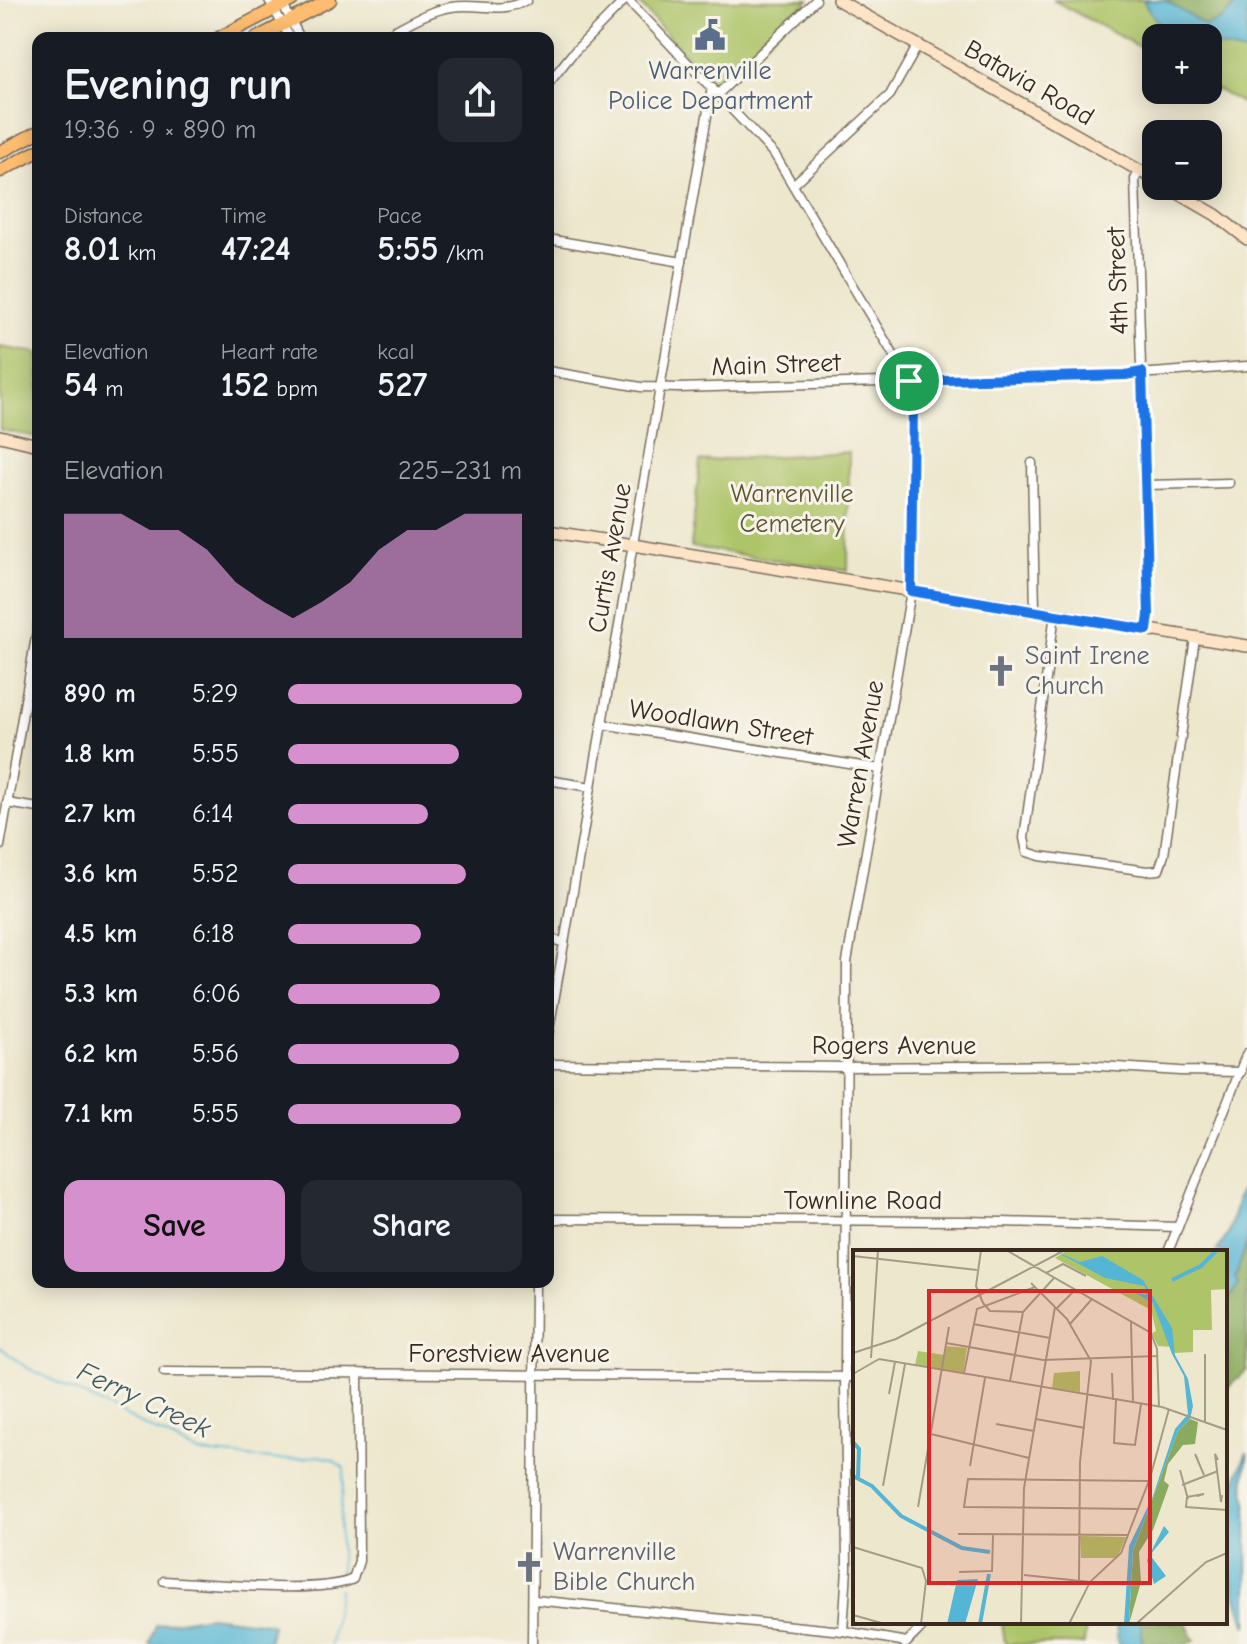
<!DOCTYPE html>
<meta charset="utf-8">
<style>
:root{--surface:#171b24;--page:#242831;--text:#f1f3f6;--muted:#9ea1a6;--accent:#d690ce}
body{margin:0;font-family:"Comic Neue",sans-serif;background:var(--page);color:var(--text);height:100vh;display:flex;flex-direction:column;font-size:30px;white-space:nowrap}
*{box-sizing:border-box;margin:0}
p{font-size:26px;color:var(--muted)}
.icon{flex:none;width:44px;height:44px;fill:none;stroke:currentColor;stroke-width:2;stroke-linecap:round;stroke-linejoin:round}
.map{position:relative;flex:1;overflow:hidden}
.details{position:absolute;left:32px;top:32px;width:522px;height:1256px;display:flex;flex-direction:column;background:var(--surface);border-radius:16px;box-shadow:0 4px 20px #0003}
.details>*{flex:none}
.buttons{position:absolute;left:1142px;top:24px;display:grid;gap:16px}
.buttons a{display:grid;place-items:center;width:80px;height:80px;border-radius:16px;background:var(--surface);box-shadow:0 4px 20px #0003;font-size:40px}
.pin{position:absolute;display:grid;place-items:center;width:68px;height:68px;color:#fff;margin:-34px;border:4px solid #fff;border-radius:50%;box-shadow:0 2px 8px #0007}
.round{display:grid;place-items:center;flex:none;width:84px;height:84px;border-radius:16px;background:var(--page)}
.head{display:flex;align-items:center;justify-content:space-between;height:136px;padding:0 32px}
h1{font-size:44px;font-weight:800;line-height:60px}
.metrics{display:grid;grid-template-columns:repeat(3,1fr);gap:12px;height:136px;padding:8px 32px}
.metrics div{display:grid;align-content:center}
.metrics b{font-size:34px;font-weight:800}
.metrics small{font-size:22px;font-weight:400}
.metrics p{font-size:22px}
.chart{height:224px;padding:16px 32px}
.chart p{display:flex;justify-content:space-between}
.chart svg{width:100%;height:144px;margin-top:8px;fill:var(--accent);opacity:.7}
.button{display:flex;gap:16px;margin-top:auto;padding:16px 32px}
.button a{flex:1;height:92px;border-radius:16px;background:var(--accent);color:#111;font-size:32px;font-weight:800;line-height:92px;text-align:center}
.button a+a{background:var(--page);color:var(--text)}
ul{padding:0 32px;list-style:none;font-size:26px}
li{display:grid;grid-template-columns:128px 96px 1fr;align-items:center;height:60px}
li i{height:20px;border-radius:10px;background:var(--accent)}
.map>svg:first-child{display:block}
.green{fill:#adc469;stroke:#747744;stroke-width:2}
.forest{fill:#8aaa5d;stroke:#626a3e;stroke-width:2}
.water{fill:#55b5d4;stroke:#487079;stroke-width:2}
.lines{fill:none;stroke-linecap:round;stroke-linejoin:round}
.stream{stroke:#55b5d4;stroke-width:2}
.street-casing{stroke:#796c5b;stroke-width:11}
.secondary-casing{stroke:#796c5b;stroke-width:14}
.primary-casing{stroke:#796c5b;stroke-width:15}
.street{stroke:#fff;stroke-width:8}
.secondary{stroke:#fee4c6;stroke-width:11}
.primary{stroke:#fdbc70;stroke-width:12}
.route-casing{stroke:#fff;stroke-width:16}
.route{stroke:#1a73e8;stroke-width:10}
.labels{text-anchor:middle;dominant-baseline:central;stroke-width:6;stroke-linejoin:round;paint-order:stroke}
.service-label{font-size:26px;fill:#4e5e75;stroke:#f7f3e8}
.street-label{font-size:26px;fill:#3b2a1e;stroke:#f7f3e8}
.park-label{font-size:26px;fill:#5d5834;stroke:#f7f3e8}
.worship-label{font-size:26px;fill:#5b616d;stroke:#f7f3e8;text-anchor:start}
.water-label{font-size:28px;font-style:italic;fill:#445b5e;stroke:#f7f3e8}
.inset-river{fill:none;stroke:#55b5d4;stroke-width:4}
.inset-road{fill:none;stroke:#a69b87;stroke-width:2}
.view{fill:#d62828;fill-opacity:0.15;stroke:#d62828;stroke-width:4}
.inset-edge{fill:none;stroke:#3b2a1e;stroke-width:4}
</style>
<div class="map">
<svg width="1247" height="1644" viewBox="0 0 1247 1644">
<rect width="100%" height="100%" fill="#f7f3e8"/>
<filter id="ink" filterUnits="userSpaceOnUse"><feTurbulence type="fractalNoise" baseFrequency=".0125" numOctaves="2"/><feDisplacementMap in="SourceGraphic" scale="16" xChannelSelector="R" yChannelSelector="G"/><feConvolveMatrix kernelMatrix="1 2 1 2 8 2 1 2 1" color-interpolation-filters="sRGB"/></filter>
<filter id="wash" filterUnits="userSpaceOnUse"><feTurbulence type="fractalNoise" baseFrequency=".006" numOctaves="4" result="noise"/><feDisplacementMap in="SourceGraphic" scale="32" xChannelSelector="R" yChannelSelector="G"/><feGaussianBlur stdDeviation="1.8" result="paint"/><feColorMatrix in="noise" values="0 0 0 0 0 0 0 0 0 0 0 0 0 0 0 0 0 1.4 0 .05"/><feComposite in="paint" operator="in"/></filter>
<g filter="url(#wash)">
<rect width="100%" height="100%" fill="#ede7cd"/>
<g class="green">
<path d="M636,0H809L723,83L715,84L710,82Z"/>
<path d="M1053,0H1247V106L1208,85V38H1156V56Z"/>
<path d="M0,347L38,353V437L0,430Z"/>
<path d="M849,452L848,571L691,547L700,461Z"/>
<path d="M1002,1622H1086L1084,1644H1005Z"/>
</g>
<g class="forest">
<path d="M1165,0H1234L1235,6L1223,19L1206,26Z"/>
<path d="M1247,1242V1370L1225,1390V1308L1238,1283L1235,1278Z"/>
<path d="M1141,1622H1186L1192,1637L1195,1640L1188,1644H1142Z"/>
</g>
<g class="water">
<path d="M1143,0H1165L1206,26L1223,19L1235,6L1234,0H1247V54L1208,44V38C1171,38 1161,32 1143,0Z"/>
<path d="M1247,1178V1242L1235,1278L1238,1283L1225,1308V1252L1217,1251L1229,1233L1238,1197Z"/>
<path d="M1247,1452C1247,1470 1241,1485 1247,1502V1626C1223,1568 1221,1509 1247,1452Z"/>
<path d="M209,1616L267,1623L273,1625L267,1644H149L156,1625Z"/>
<path d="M1116,1622H1141L1142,1644H1118Z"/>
</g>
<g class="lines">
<g class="stream">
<path d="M0,1347L24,1366L200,1453L284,1460L319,1456L332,1459L344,1468V1472L340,1520V1578"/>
<path d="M330,1644L339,1588"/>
</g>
</g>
</g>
<g filter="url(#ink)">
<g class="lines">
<defs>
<g id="street">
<path d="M269,0L290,38"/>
<path d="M628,0L775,155L909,381L913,394L911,591L847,962L845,1377L847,1568L843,1631"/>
<path d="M282,3L300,38"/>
<path d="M380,38C403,27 426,11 451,7C480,2 499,15 527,0"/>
<path d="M548,84L572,54L625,0"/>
<path d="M718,94L816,0"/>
<path d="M1140,171L1135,179L1149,615L1147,630"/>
<path d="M793,185L890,95L918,45"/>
<path d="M548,239L682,262"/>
<path d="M548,371L641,387L678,388L1125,375L1247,366"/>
<path d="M1032,463L1035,611"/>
<path d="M1146,485L1229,483"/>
<path d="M1055,614L1024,838L1027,852L1040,856L1147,871L1159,870L1164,855L1195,638"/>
<path d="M602,724L880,769"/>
<path d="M548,780L591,787"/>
<path d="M7,803L38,808"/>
<path d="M0,846L38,625"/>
<path d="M548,939L564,942"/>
<path d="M548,1036L712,87"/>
<path d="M548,1064L846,1067L1084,1065L1180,1071L1241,1072"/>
<path d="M548,1219L968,1221L1178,1227"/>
<path d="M1168,1252L1247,1053"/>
<path d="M164,1372L855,1377"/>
<path d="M164,1581C205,1583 322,1595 353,1579L359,1561L358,1373"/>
<path d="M534,1600L843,1631L907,1642"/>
<path d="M532,1644L535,1282"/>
<path d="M905,1644L927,1622"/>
</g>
<g id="secondary">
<path d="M838,0L1156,180"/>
<path d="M1166,186L1216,215L1247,239"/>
<path d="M0,436L38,445"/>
<path d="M548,531L1247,646"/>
</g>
<g id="primary">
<path d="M219,38L292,0"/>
<path d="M257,38L330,0"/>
<path d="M0,152L38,132"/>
<path d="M0,171L38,151"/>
</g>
</defs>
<use href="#street" class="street-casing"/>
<use href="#secondary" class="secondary-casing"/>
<use href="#primary" class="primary-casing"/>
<use href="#street" class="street"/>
<use href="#secondary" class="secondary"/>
<use href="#primary" class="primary"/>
</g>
</g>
<g class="lines" filter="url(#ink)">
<defs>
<path id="route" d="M1142,372L1149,615L1147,630L911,591L913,394L909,381L1125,375Z"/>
</defs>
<use href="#route" class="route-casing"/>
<use href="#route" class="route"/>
</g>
<defs>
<symbol id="civic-bare" viewBox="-9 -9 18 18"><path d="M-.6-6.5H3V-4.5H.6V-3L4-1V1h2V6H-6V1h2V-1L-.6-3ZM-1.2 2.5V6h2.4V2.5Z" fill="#5c6f8a" stroke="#f7f3e8" stroke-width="2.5" paint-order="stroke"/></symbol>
<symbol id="church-bare" viewBox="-9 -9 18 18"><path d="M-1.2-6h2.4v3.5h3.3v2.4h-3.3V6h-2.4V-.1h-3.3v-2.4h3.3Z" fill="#6b7280" stroke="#f7f3e8" stroke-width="2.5" paint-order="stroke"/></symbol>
</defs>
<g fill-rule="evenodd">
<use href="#civic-bare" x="688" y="13" width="44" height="44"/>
<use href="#church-bare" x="979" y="649" width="44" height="44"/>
<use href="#church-bare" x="507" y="1545" width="44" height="44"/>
</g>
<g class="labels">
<g class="service-label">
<text x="710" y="71">Warrenville<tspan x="710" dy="30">Police Department</tspan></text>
</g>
<g class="street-label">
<text transform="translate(1029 83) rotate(30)">Batavia Road</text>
<text transform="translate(1118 281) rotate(-92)">4th Street</text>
<text transform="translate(776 365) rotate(-2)">Main Street</text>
<text transform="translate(610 558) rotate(-80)">Curtis Avenue</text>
<text transform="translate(721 723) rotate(9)">Woodlawn Street</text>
<text transform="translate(861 764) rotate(-80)">Warren Avenue</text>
<text x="894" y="1046">Rogers Avenue</text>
<text x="863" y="1201">Townline Road</text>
<text x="509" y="1354">Forestview Avenue</text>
</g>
<g class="park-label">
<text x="792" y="494">Warrenville<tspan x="792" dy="30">Cemetery</tspan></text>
</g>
<g class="worship-label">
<text x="1025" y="656">Saint Irene<tspan x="1025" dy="30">Church</tspan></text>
<text x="553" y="1552">Warrenville<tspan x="553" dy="30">Bible Church</tspan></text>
</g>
<g class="water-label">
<text transform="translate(144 1400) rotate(25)">Ferry Creek</text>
</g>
</g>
<g transform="translate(853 1250)">
<rect width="374" height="374" fill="#ede7cd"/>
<path d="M215,0H374V39L358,40L359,80H340V102L321,103L320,97L305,96L299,83L303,81L298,60L202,8ZM93,96L114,98L110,123L62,115L65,101L91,105ZM227,121V142L199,138L201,123ZM227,286L273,287L264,308H228Z" fill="#adc469"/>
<path d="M337,169L345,172L342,194L330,195L315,214L311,231L316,235L300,280L286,302L288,332L276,374L280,301L325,181Z" fill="#8aaa5d"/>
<path d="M200,0L227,12L249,6L290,30L319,78L322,105L335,129L340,156L337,169L325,181L280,301L276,374H271L276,296L300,246L322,179L335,164L331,126L319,104L300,53L279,41L293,45L292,36L252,28ZM311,276L316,282L297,305L313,326L301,334L294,310ZM125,329L112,374H94L104,330Z" fill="#55b5d4"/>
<path class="inset-river" d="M319,30L348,16L364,0M0,192L6,199L5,227M0,226L19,236L48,266L109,298L137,302M127,374L136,324"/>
<path class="inset-road" d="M128,0L123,36L130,53L137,61L170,62M153,0L298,83L304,99L306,157M0,6L124,20M193,23L210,14L233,26M178,33L214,69L238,111L227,212L226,330M204,58L222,40M278,72L280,153M120,74L197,88M217,74L239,49M93,93L190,110L305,106M0,103L43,89L212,0M352,104V172M18,108L25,0M26,109L309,157L374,180M111,123L124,59L182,37M259,123L260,150M0,124L26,109M157,131L170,62L201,28M36,144L42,112M263,150L261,193L282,195L288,154M183,169L232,178M143,174L181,181M78,184L176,208M345,210L342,204L351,225M365,210L362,204L368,252L369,245M117,216L132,128M327,220L335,249M329,235L365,221M30,236L52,114M334,247L333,257L374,260M334,247L351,244L344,246M65,257L96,77M285,259L111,257L115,229L296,231M105,284L275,285M0,297L69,318L73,331L68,374M106,322L139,321L140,285M171,325L237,332M0,365L32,374M168,374L171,238L202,57M216,374L237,332L268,303L297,228L316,159M283,374L353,312L374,303"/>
<path class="view" d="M76,41H297V333H76Z"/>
<rect width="374" height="374" class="inset-edge"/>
</g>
</svg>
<div class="buttons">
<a>+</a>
<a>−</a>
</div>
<div class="pin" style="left:909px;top:381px;background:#1e9e55"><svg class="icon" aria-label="arrive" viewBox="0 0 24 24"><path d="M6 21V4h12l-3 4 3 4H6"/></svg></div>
<section class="details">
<div class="head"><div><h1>Evening run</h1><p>19:36 · 9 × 890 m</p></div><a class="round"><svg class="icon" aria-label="share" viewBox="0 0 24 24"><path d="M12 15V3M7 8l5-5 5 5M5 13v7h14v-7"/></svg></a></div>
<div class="metrics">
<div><p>Distance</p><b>8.01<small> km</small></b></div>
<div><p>Time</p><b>47:24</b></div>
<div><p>Pace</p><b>5:55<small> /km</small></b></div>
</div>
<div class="metrics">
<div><p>Elevation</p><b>54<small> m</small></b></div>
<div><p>Heart rate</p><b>152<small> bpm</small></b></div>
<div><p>kcal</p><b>527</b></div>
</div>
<div class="chart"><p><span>Elevation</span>225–231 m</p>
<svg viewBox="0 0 160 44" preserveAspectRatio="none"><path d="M0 44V6L10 6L20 6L30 11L40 11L50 17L60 27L70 33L80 38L90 33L100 27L110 17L120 11L130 11L140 6L150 6L160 6V44z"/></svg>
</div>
<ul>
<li><b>890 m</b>5:29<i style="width:100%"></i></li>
<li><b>1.8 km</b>5:55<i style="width:73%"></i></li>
<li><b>2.7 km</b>6:14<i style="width:60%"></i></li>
<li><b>3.6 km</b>5:52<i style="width:76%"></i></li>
<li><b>4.5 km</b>6:18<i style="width:57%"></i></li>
<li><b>5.3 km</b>6:06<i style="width:65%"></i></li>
<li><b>6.2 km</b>5:56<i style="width:73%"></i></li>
<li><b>7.1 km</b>5:55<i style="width:74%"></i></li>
</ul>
<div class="button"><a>Save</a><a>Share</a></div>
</section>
</div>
